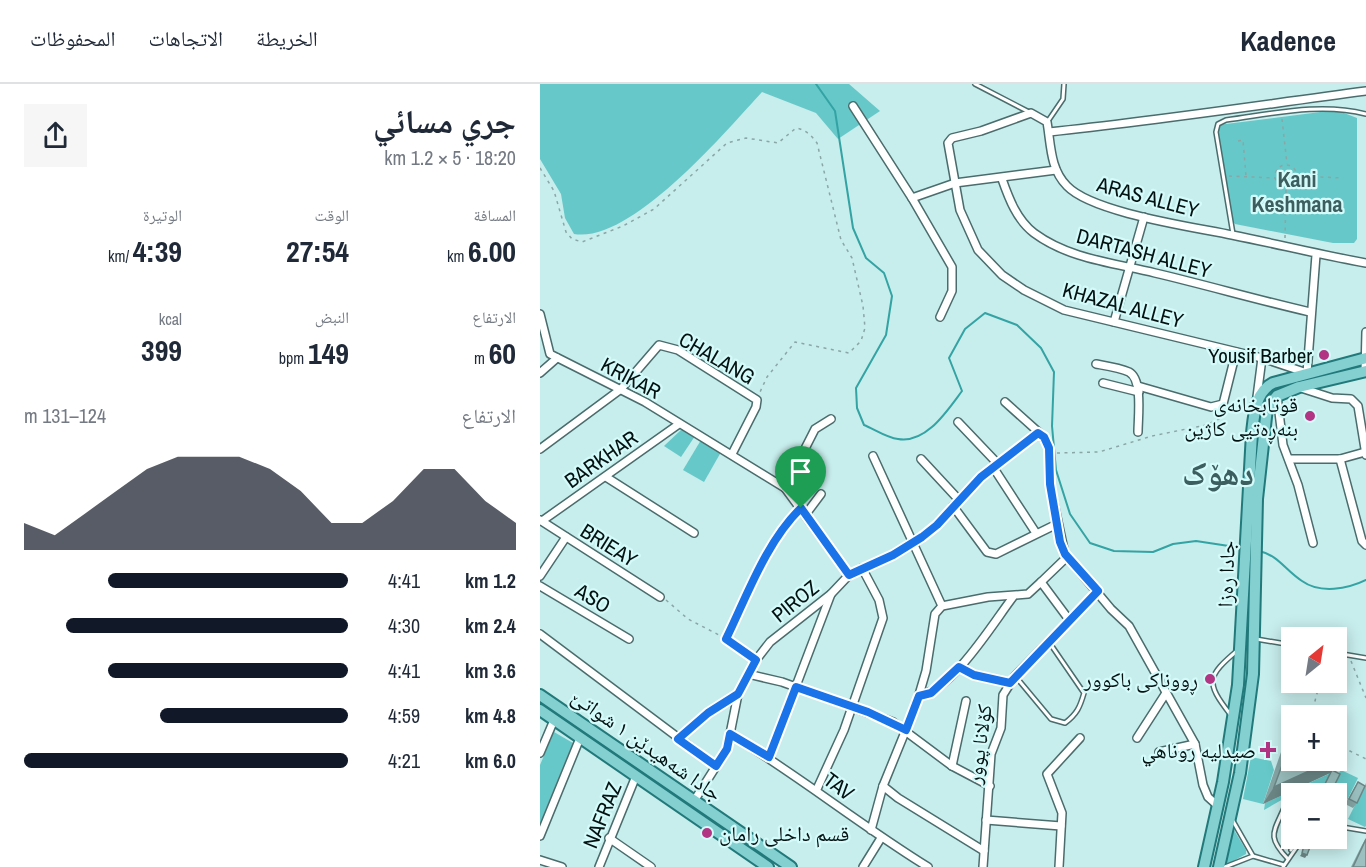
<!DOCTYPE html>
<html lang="ar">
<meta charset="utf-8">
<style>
:root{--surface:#fff;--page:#f6f6f7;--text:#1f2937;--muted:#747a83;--line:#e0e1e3;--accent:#111827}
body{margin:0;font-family:"Archivo Narrow","Noto Naskh Arabic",sans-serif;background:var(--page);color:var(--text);direction:rtl;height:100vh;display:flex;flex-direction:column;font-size:22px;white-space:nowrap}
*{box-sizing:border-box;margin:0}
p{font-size:20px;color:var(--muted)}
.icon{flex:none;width:33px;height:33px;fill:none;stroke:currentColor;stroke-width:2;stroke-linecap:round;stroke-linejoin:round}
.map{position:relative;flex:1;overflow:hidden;direction:ltr}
.details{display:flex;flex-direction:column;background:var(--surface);width:540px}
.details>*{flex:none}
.needle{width:39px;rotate:30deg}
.controls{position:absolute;left:741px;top:543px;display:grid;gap:12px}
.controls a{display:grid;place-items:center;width:66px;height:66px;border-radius:0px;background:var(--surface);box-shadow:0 3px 15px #0003;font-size:30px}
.pin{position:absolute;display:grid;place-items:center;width:51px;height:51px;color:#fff;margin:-62px -26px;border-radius:50% 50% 50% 0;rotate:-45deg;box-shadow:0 0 6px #0007}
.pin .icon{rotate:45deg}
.round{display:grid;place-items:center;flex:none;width:63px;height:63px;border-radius:0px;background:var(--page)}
.summary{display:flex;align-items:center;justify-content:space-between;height:102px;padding:0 24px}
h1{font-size:33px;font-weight:700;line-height:45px}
.figures{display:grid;grid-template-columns:repeat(3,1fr);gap:9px;height:102px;padding:6px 24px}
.figures div{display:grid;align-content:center}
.figures b{font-size:30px;font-weight:700}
.figures small{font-size:16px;font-weight:400}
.figures p{font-size:16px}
.chart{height:168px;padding:12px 24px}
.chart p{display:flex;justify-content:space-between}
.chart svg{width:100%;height:108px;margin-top:6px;fill:var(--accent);opacity:.7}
ul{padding:0 24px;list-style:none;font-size:20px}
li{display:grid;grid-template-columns:96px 72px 1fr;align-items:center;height:45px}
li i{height:15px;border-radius:8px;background:var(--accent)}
header{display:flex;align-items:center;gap:36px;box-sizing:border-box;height:84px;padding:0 30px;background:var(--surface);border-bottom:2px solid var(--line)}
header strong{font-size:28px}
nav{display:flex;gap:33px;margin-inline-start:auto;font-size:21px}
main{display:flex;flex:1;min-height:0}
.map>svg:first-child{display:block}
.green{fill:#66c8c8}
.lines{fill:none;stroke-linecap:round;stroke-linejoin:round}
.stream{stroke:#33a3a4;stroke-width:2}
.service-casing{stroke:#4a6c6c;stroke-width:6}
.minor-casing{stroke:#4a6c6c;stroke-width:10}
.primary-casing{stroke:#22797a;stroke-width:14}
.path{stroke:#89a7a6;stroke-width:1.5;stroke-dasharray:3 4.5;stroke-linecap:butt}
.service{stroke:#fff;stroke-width:3}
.minor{stroke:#fff;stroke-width:7}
.primary{stroke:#84d0d1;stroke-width:10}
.wall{fill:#85a5a4}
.shaded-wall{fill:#6c8686}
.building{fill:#9bc0bf;stroke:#6c8686;stroke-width:1.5}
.route-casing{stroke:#fff;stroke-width:12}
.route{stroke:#1a73e8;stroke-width:8}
.poi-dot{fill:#b23584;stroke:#d4fafa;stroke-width:2}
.labels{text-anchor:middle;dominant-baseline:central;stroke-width:4.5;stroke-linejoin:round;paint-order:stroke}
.street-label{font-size:21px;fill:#041111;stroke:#d4fafa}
.poi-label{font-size:21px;fill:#041111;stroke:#d4fafa;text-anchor:end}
.neighbourhood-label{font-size:22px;font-weight:bold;fill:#3c5e5e;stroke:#d4fafa}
.town-label{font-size:33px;font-weight:bold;fill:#3c5e5e;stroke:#d4fafa}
</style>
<header>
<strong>Kadence</strong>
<nav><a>الخريطة</a><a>الاتجاهات</a><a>المحفوظات</a></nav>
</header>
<main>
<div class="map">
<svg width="826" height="783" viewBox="0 0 826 783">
<rect width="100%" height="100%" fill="#c7edec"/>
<g class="green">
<path d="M0,0H309L340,27L298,55L276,29L222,8C186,47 91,160 34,150L25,134L21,110L0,75Z"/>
<path d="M796,26L817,34V155L814,159H793L695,140L688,131L678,41Z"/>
<path d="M142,345L155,352L141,373L124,362Z"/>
<path d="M161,356L181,368L164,398L143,386Z"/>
<path d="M14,648L33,659L0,740V681Z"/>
<path d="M711,673L731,677L734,686L723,720L703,715Z"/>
<path d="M801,686L818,694L800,731L797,729L796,710L789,709V692L779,709L752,710L724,726L725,719L793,688L798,690Z"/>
<path d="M826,699V742L825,743L808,735Z"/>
<path d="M694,746L706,766V770L684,782Z"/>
</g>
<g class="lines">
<g class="stream">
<path d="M276,0L295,27L313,144L326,174L344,189L352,212L346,251L316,304L317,324L324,341C334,345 347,354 358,355C386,360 407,327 422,307L409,274L425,245L445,229L477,241L501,264L514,288L512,342L516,386L530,430L550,459L574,467L613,468L633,460L656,457L702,464"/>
<path d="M719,467C738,471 746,487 762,497C780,510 808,505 826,496"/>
</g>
<defs>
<g id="service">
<path d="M435,0L489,28"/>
<path d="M508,37L523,15L524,0"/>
<path d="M693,150L676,48L678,40L686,36C732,30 780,18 826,30"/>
<path d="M716,555L752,561"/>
<path d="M796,569L826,574"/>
<path d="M476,593L511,635L525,639C537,630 540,623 544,609L509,558"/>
<path d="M690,630C665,598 667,592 698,566"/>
<path d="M693,737L713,772"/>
<path d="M796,742L826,747"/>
<path d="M751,766L756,754"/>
<path d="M748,775C727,753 733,749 744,724L752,725"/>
<path d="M685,783L713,772L744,781"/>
<path d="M743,783L763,754"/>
</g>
<g id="minor">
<path d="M313,22L372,114L415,99L516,86"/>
<path d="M509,48C615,37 720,21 826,7"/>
<path d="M462,95C469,115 477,136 494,149C529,175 574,179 615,189C666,201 718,216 770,228"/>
<path d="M372,114L412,183V207L400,233"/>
<path d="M776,171L767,289L722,274L524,226L484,206L462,191L438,166L420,126L408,59L412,54L441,47L491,29L507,38C511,61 510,85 527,102C553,129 654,143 692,151C737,160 781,171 826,179"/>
<path d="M0,230L10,270L105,318L245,404L309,491"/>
<path d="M574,238L604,133"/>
<path d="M556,280C567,282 580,284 589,288C603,295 598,334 598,348"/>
<path d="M825,287L826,248"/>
<path d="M0,289L17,274"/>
<path d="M563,299L599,308"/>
<path d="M598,302L671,323L683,320L696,268"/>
<path d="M761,304L792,314L811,315L818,322L826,371"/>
<path d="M737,312L743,361L758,401L773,459"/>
<path d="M717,313L722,274"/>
<path d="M465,318L504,353L509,364L510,401L525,470L571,525L589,542L655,660L663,701L668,713L678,722"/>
<path d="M418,338L458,380"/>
<path d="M0,365L81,305L119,261L138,266L217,316L216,323L192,370"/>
<path d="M333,372L402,522"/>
<path d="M381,375L419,416"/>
<path d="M749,375H800L825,368"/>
<path d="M800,375L822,457L826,461"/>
<path d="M453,383L496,449"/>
<path d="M66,393L154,449"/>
<path d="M245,404L275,345L291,335"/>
<path d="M413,422L447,468L456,470L517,440"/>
<path d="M266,430L281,410"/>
<path d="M0,436L120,513"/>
<path d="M2,437L139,340"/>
<path d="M0,492L26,453"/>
<path d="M501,498L527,473"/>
<path d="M0,502L89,555"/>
<path d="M0,550L176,682"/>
<path d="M216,576L186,555C207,512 226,458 261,424"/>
<path d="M419,583L434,591L470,599"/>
<path d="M208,590L242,598L353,638L412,682L450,702"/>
<path d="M379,612C414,604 451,542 473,513"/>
<path d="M190,650C258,691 320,741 388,783"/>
<path d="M597,654L626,609"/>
<path d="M138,655L168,629L198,610"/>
<path d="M619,668L655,660"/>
<path d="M0,669L14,636"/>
<path d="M229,673L291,510"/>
<path d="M412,682L426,617"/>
<path d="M343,702L358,714L444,767"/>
<path d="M277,705L304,646L343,534L339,516L322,484"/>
<path d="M154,717L187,665L198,610L216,576L230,558L291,510L309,491L353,471L382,453L397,441L441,393L498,349"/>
<path d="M446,736L521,742"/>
<path d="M331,746L343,702L376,621L386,587L395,530L402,522L448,513L488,510L501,498L530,537"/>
<path d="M0,752L40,654"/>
<path d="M69,754L111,783"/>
<path d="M0,776L22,783"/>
<path d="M59,783L96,692"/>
<path d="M323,783L341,754"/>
<path d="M443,783L451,670L461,644L463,611L475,592L558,507"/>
<path d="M519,783L522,729L507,690L540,654"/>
</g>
<g id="primary">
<path d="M0,611L251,783"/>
<path d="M0,626L228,783"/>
<path d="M664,783L683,698L698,601L712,349C714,331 715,308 733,299L826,274"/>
<path d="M679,783L700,689L713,590L717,415L727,324L737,312L759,303L826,287"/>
</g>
</defs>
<use href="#service" class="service-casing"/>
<use href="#minor" class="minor-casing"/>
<use href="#primary" class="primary-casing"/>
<g class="path">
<path d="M742,35L747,80"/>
<path d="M698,57L703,56L706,92"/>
<circle cx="746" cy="92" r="11"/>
<path d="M0,84L14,107L26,148L32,155L42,158L83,142L114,125L187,59L206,54L238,59L256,44C266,46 271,51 277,59L301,156L312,174L323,222L325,244L321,257L309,269L255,258L227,293L220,308"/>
<path d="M689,92L735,94"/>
<path d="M758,92L802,94"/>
<path d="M745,154L746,105"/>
<path d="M517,369L559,368L612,352L666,341L679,335L685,327"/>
<path d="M126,516L148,535L179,551"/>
<path d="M811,577L826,614"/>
<path d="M771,632L780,598"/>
<path d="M796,660L826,675"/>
</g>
<use href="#service" class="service"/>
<use href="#minor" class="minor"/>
<use href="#primary" class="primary"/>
</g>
<g class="wall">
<path d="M752,653V676L794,687L792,706L789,710H784L780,708L790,689L723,720L741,668Z"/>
<path d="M818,698L817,719L813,724L805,720Z"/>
<path d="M826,754V783H811L822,761Z"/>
</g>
<g class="shaded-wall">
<path d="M805,671L793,688L792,686L790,689L723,720L734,703L793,676H796V675Z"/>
<path d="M762,769L767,771L765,774L760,772Z"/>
</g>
<g class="building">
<path d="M752,654V676H793L734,703Z"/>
<path d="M796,668L805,671L796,675Z"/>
<path d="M792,686L800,690L792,706L784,702Z"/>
<path d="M818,698L825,702L817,719L809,715Z"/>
<path d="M826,755V783H813Z"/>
<path d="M764,761L770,763L767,771L762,769Z"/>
</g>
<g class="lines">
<defs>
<path id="route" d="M498,349L504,353L509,364L510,400L520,458L525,470L558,507L470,599L434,591L419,583L391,609L379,612L366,646L328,628L256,603L229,673L190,650L187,665L176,682L138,655L168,629L198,610L216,576L186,555C207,512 226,458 261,424L309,491L353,471L382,453L397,441L441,393Z"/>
</defs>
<use href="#route" class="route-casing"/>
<use href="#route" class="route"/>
</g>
<g class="poi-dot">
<circle cx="784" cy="271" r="6"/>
<circle cx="770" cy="332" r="6"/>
<circle cx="670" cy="595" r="6"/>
<path d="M725 657h6v6h6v6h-6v6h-6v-6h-6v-6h6z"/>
<circle cx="167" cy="749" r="6"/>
</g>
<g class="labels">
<g class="street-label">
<text transform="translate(608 113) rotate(15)">ARAS ALLEY</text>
<text transform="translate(604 169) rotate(15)">DARTASH ALLEY</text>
<text transform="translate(583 221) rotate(15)">KHAZAL ALLEY</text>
<text transform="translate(177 274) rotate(30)">CHALANG</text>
<text transform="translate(91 294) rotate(28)">KRIKAR</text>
<text transform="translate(61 375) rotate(-35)">BARKHAR</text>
<text transform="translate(69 461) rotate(32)">BRIEAY</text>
<text transform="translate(686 490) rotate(-88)">جادا ره‌زا</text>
<text transform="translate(53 514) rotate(31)">ASO</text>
<text transform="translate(255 517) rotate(-39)">PIROZ</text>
<text transform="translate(439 660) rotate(-82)">کۆلانا پوور</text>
<text transform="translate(107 661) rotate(35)">جادا شەهیدێن ١ شواتێ</text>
<text transform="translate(299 702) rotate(37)">TAV</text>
<text transform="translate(62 731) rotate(-68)">NAFRAZ</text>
</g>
<g class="poi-label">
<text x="772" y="271">Yousif Barber</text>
<text x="758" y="320">قوتابخانەی<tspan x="758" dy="24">بنەڕەتیی کاژین</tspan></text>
<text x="658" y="595">ڕووناکی باکوور</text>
<text x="716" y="666">صيدليه روناهي</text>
<text x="179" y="749" text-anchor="start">قسم داخلی رامان</text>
</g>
<g class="neighbourhood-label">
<text x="757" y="95">Kani<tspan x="757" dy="25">Keshmana</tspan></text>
</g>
<g class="town-label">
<text x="678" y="389">دھۆک</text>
</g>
</g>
</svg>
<div class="controls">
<a><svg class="needle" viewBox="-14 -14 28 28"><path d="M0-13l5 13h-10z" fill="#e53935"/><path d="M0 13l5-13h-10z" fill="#747a83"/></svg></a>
<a>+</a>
<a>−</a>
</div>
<div class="pin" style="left:261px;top:424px;background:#1e9e55"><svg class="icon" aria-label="arrive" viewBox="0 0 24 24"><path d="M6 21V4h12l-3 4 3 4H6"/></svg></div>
</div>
<section class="details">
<div class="summary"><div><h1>جري مسائي</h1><p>18:20 · 5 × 1.2 km</p></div><a class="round"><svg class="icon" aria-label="share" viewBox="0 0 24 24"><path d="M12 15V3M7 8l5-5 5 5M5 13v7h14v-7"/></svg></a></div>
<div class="figures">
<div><p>المسافة</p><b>6.00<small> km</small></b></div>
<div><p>الوقت</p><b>27:54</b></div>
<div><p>الوتيرة</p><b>4:39<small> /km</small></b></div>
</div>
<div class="figures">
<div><p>الارتفاع</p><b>60<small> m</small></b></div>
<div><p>النبض</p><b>149<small> bpm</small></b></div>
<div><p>kcal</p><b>399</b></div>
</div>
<div class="chart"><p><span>الارتفاع</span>124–131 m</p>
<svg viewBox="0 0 160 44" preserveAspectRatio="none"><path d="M0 44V33L10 38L20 29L30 20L40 11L50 6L60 6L70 6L80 11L90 20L100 33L110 33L120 24L130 11L140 11L150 24L160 33V44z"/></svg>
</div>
<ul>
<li><b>1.2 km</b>4:41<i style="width:74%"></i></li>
<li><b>2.4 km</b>4:30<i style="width:87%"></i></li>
<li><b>3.6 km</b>4:41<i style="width:74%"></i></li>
<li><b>4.8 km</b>4:59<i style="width:58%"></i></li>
<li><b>6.0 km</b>4:21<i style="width:100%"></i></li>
</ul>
</section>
</main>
